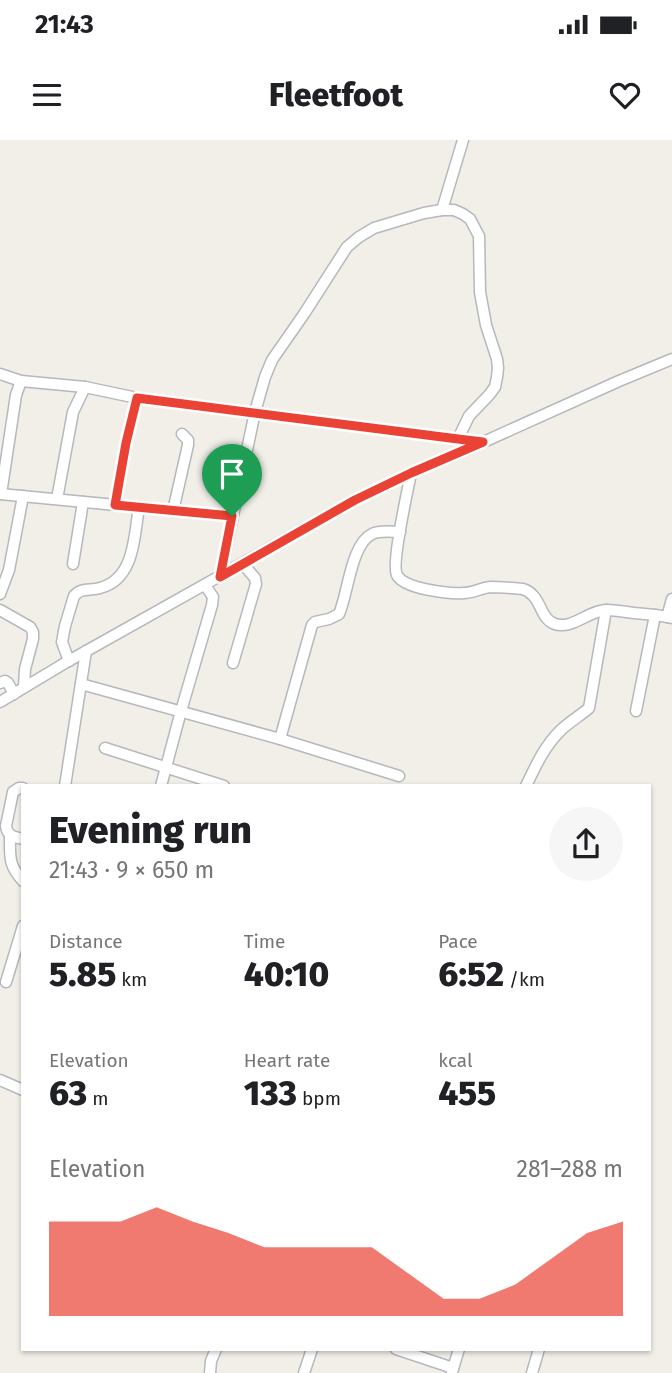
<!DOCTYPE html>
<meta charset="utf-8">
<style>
:root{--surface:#fff;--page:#f6f6f6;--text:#202124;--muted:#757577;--accent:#ea4335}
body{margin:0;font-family:"Fira Sans",sans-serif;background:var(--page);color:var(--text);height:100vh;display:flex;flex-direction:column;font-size:26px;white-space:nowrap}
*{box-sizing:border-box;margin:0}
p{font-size:23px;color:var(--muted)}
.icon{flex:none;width:38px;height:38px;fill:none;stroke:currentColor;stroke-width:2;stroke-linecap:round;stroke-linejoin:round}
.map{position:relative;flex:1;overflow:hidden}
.drawer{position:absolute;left:21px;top:644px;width:630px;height:567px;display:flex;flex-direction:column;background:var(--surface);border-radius:0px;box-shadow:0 2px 5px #0004}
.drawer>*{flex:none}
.pin{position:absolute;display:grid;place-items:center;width:60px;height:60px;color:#fff;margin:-72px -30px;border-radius:50% 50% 50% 0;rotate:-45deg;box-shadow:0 0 7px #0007}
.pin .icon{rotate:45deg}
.round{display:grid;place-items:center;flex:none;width:74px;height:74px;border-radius:37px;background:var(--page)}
.headline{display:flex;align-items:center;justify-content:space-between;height:119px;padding:0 28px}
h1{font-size:38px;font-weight:800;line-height:52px}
.figures{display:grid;grid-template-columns:repeat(3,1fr);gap:10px;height:119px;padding:7px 28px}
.figures div{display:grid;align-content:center}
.figures b{font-size:35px;font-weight:800}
.figures small{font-size:19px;font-weight:400}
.figures p{font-size:19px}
.chart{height:196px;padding:14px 28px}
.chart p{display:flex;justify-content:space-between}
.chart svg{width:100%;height:126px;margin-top:7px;fill:var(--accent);opacity:.7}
.status{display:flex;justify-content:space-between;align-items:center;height:49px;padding:0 35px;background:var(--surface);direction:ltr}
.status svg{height:19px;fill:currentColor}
header{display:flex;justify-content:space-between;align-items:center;height:91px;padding:0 28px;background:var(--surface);font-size:32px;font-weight:800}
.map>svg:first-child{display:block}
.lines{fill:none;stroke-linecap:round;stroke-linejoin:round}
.street-casing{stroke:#b5b8bc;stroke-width:13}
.street{stroke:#fff;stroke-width:10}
.route-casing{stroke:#fff;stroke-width:14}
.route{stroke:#ea4335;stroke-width:9}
</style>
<div class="status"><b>21:43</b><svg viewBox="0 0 49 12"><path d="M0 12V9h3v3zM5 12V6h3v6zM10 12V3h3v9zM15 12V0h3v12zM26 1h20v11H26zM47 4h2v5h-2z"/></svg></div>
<header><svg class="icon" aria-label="menu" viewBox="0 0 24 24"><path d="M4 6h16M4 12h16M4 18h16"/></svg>Fleetfoot<svg class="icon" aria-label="heart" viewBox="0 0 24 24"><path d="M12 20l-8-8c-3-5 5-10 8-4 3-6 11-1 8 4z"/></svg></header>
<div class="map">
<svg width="672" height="1233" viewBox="0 0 672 1233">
<rect width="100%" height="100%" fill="#f1efe8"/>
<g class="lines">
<defs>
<g id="street">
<path d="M442,70L463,0"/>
<path d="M0,234L21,241L85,247L137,258L482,302"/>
<path d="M411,333C408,349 391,424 397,435C404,449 449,454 464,453C473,453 481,448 490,447C501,447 512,448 523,449C542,455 539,479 555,484C572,490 589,470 607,470C615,470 625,472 634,473C646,474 660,475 672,478"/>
<path d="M0,354L232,376"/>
<path d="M1,354L16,255L21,241"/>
<path d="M57,359L73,272L85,247"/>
<path d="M115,365L126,303L137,258"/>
<path d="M173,371L188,305V300L182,294"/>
<path d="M73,424L83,362"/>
<path d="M220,437L255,272L265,237L272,220L304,174L347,107L359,97L374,88L424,73L442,70H454L463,74L470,79L479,96L480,152L486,185L497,219L498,228L497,237L495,247L489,255L469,276L458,299"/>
<path d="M0,454L9,430L23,356"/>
<path d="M0,470L30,487L33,492V499L25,529L24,547"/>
<path d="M667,477L672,459"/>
<path d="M69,521L62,502L65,486L74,456C81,447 90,451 100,448C135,439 134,396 139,367"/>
<path d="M233,523L256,444L255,438L243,424"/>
<path d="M0,543L5,541L8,543L14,554"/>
<path d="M81,544L280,599L399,636"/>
<path d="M0,562L65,523L355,360L411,333L468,309L619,241L672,219"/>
<path d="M636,571L655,475"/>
<path d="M280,599L312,485L315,482L329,479L339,474C348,454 351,404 372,394C380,390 391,392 400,392"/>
<path d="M105,608L224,646"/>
<path d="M65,646L86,511"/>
<path d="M161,646L181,571L212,465L213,457L205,445"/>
<path d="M526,646C536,625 545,605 562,589C571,581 581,575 589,568L606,470"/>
<path d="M23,648H19L13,652L6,686C7,696 14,697 23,699"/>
<path d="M10,695C10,716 8,725 23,741"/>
<path d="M6,842L23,786"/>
<path d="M0,940L23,950"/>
<path d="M396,1209L453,1228"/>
<path d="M452,1232L459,1209"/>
<path d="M210,1233L211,1221L216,1209"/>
<path d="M304,1233L312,1209"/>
<path d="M532,1233L539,1209"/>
</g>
</defs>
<use href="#street" class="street-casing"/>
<use href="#street" class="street"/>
</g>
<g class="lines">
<defs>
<path id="route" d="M137,258L458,299L483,302L411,333L355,360L220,437L232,376L115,365L126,303Z"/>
</defs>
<use href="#route" class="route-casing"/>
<use href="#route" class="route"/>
</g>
</svg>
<div class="pin" style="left:232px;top:376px;background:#1e9e55"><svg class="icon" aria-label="arrive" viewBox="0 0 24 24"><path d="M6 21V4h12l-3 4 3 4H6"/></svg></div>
<section class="drawer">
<div class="headline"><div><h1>Evening run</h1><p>21:43 · 9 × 650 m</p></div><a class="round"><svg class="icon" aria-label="share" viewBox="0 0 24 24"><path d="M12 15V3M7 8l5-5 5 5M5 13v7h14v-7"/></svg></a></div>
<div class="figures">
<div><p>Distance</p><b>5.85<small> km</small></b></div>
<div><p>Time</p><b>40:10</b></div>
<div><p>Pace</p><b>6:52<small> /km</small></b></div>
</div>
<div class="figures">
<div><p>Elevation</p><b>63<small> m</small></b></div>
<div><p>Heart rate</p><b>133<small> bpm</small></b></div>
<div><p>kcal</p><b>455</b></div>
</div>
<div class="chart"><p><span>Elevation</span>281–288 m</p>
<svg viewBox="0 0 160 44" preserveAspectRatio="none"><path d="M0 44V11L10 11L20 11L30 6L40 11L50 15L60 20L70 20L80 20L90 20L100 29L110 38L120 38L130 33L140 24L150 15L160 11V44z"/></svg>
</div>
</section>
</div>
